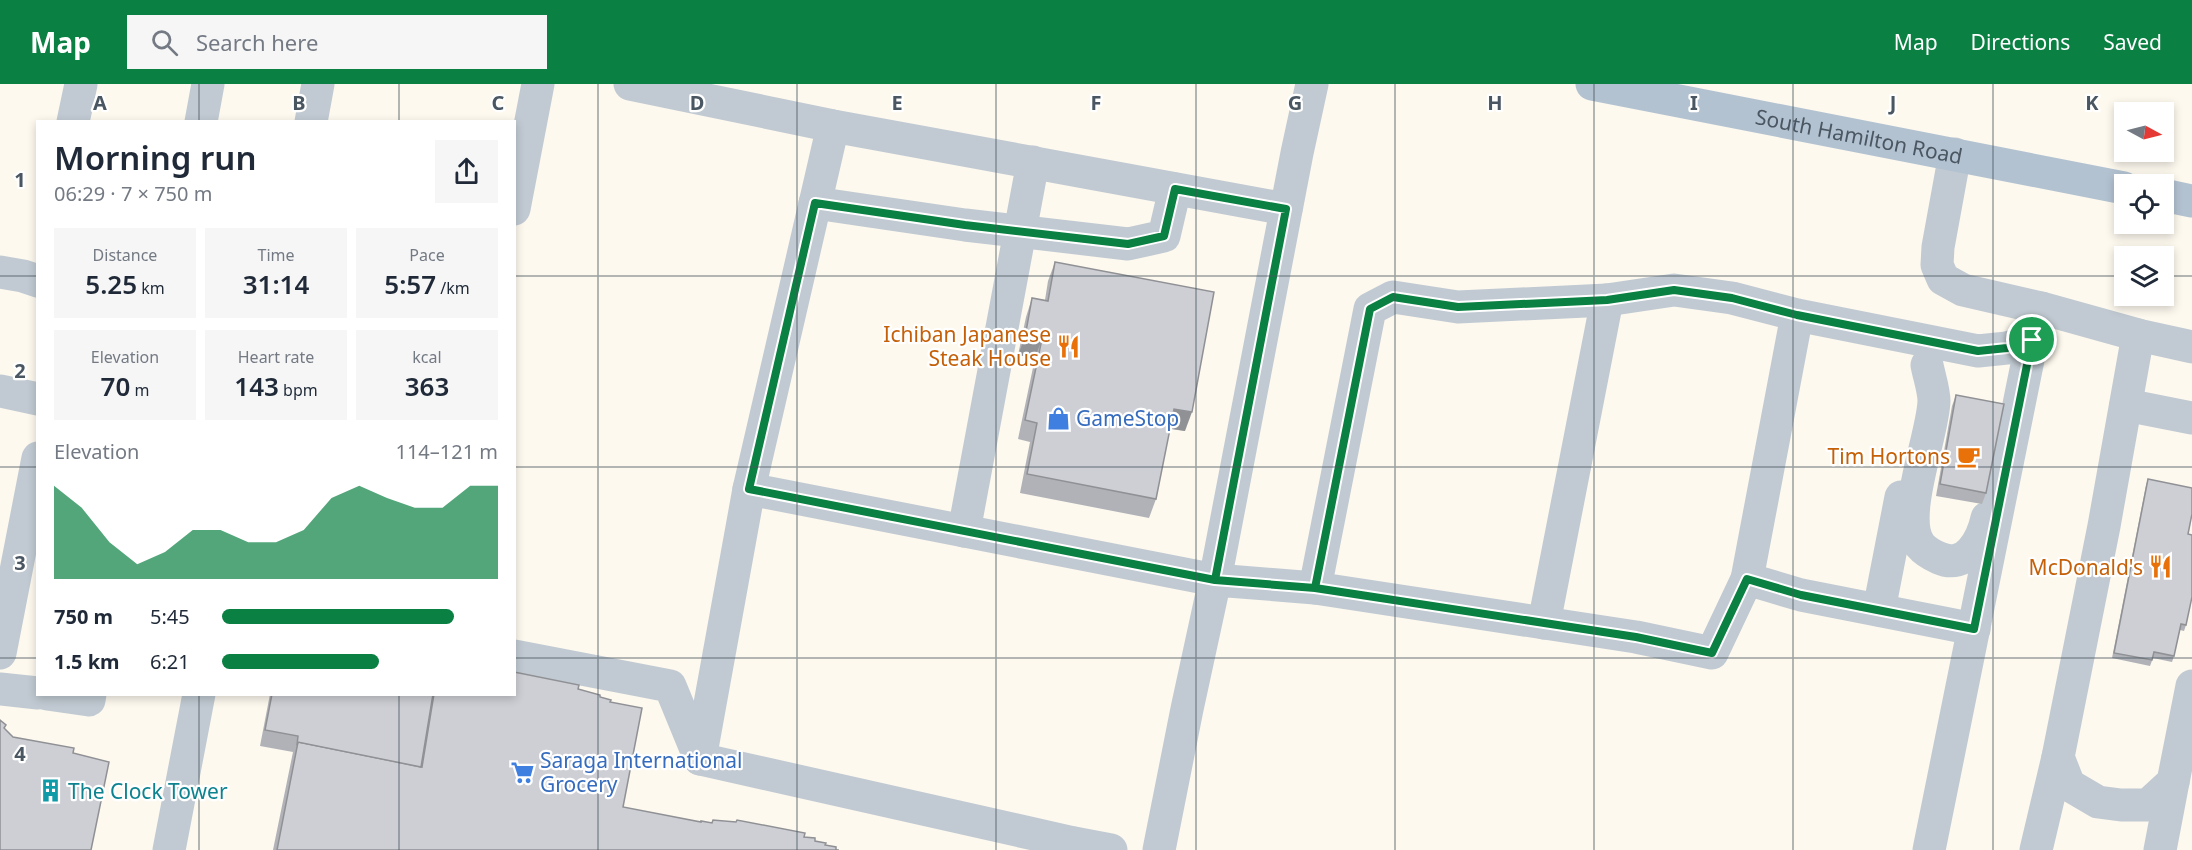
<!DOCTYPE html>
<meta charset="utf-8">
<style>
:root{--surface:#fff;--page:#f6f6f7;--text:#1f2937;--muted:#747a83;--accent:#0b8043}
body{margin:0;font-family:"Noto Sans",sans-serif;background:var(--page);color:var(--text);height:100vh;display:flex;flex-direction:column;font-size:22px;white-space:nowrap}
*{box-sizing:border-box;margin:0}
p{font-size:20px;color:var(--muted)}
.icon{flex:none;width:33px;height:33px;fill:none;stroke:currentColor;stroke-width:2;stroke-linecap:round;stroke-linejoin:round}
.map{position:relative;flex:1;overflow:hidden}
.side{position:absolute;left:36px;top:36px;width:480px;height:576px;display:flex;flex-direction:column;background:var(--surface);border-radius:0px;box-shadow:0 3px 9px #0003}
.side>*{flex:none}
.needle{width:39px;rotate:97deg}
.fabs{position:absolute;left:2114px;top:18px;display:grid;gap:12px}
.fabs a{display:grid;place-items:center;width:60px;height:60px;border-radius:0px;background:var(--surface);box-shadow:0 3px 9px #0003;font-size:30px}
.pin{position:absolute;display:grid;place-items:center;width:51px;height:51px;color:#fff;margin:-26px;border:3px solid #fff;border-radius:50%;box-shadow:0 2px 6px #0007}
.round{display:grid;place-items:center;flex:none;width:63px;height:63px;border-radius:0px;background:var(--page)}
.headline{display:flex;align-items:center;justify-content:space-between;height:102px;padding:0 18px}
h1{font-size:33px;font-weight:600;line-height:45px}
.stats{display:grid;grid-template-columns:repeat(3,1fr);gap:9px;height:102px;padding:6px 18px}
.stats div{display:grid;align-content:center;border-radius:0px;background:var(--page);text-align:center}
.stats b{font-size:26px;font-weight:600}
.stats small{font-size:16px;font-weight:400}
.stats p{font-size:16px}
.chart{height:168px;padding:12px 18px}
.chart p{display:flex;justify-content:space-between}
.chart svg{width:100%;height:108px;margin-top:6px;fill:var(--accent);opacity:.7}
ul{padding:0 18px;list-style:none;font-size:20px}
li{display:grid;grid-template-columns:96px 72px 1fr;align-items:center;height:45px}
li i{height:15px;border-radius:8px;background:var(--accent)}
header{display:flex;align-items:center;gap:36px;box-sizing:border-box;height:84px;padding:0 30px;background:var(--accent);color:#fff}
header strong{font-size:28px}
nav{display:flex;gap:33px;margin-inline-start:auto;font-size:21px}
.search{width:420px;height:54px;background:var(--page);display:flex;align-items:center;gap:15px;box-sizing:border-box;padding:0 21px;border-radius:0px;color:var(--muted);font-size:22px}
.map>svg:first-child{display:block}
.commercial{fill:#fdf9ef;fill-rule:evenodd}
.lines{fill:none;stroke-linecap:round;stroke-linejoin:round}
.minor{stroke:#c1cad2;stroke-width:33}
.major{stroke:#b3c2d1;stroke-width:33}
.wall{fill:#b0b2b7}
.shaded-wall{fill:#909195}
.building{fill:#cdcfd5;stroke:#909195;stroke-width:1.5}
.route-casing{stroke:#fff;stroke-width:12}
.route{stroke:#0b8043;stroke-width:8}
.grid{fill:none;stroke:#4a5661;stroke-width:1.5;stroke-opacity:0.55}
.labels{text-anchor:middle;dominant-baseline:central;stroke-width:4.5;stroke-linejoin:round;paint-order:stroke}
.street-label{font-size:21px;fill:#4a5661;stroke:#fff}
.food-label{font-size:21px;fill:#c56008;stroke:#fff;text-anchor:end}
.shop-label{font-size:21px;fill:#366cbe;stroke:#fff;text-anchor:start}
.culture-label{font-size:21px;fill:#0d838f;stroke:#fff;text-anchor:start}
.grid-label{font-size:20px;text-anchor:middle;font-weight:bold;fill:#4a5661;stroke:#fff;stroke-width:4.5;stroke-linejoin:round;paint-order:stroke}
</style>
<header>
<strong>Map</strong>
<div class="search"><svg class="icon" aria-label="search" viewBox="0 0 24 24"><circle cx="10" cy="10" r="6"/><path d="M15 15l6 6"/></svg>Search here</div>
<nav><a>Map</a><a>Directions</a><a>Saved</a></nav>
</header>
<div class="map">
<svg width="2192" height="766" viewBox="0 0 2192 766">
<rect width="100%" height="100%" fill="#f5f3f3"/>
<path class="commercial" d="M0,0H2192V766H0ZM2124,28H2163V68H2124ZM38,38H514V610H38ZM2124,100H2163V140H2124ZM2124,172H2163V212H2124Z"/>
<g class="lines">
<g class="minor">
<path d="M630,0L833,42L1286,125"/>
<path d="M73,38L81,0"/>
<path d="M201,38L208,0"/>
<path d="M311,38L318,0"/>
<path d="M833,42L749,405L1215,496L1297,69L1312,0"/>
<path d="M1955,70L1938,163L1937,181L1943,195L1963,206L2041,224L2138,251L2192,263"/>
<path d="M815,119L965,141L1128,160L1164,152L1175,105"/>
<path d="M514,125L538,0"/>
<path d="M0,188L23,192L38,197"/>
<path d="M1797,231L1747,495L1712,569L1636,553L1315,504L1370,225L1393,213L1458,223L1607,216L1674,206L1732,214L1797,231L1978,267L2007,264L2032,256L2041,224"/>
<path d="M2138,251L2104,442L2058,673L2069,701L2098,718L2121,721H2148L2173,698L2192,602"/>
<path d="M1927,281C1929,292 1934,306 1934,317C1933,352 1899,433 1920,461C1925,467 1932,471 1939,474C1966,486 1982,457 1987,434"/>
<path d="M0,307L38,315"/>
<path d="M2126,321L2192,334"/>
<path d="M964,447L1033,78"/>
<path d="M1747,495L1801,511L1974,545"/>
<path d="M1879,526L1901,413"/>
<path d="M1544,539L1607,216"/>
<path d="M0,569L38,374"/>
<path d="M514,572L670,602L700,675L1074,759"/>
<path d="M0,605L38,609"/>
<path d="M47,610L89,616L90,610"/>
<path d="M700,675L749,405"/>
<path d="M169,766L199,610"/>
<path d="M1072,766L1074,759L1111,766"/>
<path d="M1159,766L1187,625L1215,496L1315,504"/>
<path d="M1929,766L2032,256"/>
<path d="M2036,766L2058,673"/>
<path d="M2160,766L2173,698"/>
</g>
<g class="major">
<path id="s1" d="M1592,0L2124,104"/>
<path d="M2163,111L2192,117"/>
</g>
</g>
<g class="wall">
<path d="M1055,178L1185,347L1170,345L1156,415L1149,434L1020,409L1030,358L1018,355L1035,274L1018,271L1026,233L1032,214L1045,216L1048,197Z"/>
<path d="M1956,311L1986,409L1982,420L1936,412L1952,322Z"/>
<path d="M2148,395L2188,450L2186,541L2184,547L2180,546L2174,572L2172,578L2153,574L2150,582L2112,574L2146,401Z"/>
<path d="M578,605L610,618L623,723L700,738L712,739L804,753L839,766H273L293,668L260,662L270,610H514Z"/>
</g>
<g class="shaded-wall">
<path d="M1025,253L1042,255L1035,274L1018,271Z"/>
<path d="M1174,325L1192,328L1185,347L1167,344Z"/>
</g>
<g class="building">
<path d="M1055,178L1214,208L1192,328L1174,325L1156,415L1027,390L1037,339L1025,336L1042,255L1025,253L1032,214L1048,217Z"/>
<path d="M1956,311L2004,320L1986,409L1940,400Z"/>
<path d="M2148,395L2192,404V430L2188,450L2192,451V513L2186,541L2181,540L2174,572L2154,568L2152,576L2114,569Z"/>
<path d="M514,588L579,601L578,605L600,611V613L611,616L610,618L642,624L623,723L701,738V737L712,739L713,736L736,738L737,736L805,749L804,753L815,754V757L826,759L825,761L836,763V766H839H277L298,658L422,683L434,610H514Z"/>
<path d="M272,610H433L421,683L298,658L297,661L298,652L265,646Z"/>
<path d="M0,636L6,641L4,644L13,653L74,664L73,669L109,678L91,766H0Z"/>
</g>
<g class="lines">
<defs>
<path id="route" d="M2032,256L2007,264L1978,267L1797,231L1732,214L1674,206L1607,216L1458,223L1393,213L1370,225L1315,504L1215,496L749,405L815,119L965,141L1128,160L1164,152L1175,105L1286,125L1215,496L1315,504L1636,553L1712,569L1747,495L1801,511L1974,545L2032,256"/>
</defs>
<use href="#route" class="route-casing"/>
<use href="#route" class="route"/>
</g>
<path class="grid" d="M199,0V38M399,0V38M598,0V766M797,0V766M996,0V766M1196,0V766M1395,0V766M1594,0V766M1793,0V766M1993,0V766M0,192H38M514,192H2124M2163,192H2192M0,383H38M514,383H2192M0,574H38M514,574H2192M199,610V766M399,610V766"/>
<defs>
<symbol id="restaurant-bare" viewBox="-9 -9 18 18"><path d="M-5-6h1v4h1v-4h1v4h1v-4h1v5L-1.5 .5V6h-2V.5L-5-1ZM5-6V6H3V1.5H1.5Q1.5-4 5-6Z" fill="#e8710a" stroke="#fff" stroke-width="2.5" paint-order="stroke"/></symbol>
<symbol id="shop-bare" viewBox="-9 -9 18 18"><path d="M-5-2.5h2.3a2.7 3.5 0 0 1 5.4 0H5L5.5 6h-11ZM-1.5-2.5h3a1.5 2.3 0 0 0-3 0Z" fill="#3f7fe0" stroke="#fff" stroke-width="2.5" paint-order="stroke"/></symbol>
<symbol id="cafe-bare" viewBox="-9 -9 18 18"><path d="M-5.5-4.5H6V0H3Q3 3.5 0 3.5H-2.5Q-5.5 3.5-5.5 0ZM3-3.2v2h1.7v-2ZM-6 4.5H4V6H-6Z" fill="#e8710a" stroke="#fff" stroke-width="2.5" paint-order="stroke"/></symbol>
<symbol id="supermarket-bare" viewBox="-9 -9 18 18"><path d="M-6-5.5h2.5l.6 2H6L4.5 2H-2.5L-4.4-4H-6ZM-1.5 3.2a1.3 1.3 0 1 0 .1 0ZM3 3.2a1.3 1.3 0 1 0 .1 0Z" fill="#3f7fe0" stroke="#fff" stroke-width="2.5" paint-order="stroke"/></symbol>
<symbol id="building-bare" viewBox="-9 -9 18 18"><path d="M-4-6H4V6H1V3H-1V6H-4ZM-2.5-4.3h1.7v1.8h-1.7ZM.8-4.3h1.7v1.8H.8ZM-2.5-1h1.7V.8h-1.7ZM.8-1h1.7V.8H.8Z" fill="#0f9aa8" stroke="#fff" stroke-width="2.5" paint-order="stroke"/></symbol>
</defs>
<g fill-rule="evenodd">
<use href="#restaurant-bare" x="1052" y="246" width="33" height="33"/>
<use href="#shop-bare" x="1042" y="318" width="33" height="33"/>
<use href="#cafe-bare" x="1952" y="356" width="33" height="33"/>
<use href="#restaurant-bare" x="2144" y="466" width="33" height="33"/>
<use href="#supermarket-bare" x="506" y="672" width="33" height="33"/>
<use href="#building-bare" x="34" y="690" width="33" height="33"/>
</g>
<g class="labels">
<g class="street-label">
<text stroke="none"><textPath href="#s1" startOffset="272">South Hamilton Road</textPath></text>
</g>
<g class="food-label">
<text x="1051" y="250">Ichiban Japanese<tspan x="1051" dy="24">Steak House</tspan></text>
<text x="1950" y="372">Tim Hortons</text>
<text x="2143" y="483">McDonald's</text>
</g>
<g class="shop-label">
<text x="1076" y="334">GameStop</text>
<text x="540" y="676">Saraga International<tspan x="540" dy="24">Grocery</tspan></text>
</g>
<g class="culture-label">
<text x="68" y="707">The Clock Tower</text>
</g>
</g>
<g class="grid-label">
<text x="100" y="26">A</text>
<text x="299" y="26">B</text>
<text x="498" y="26">C</text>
<text x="697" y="26">D</text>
<text x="897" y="26">E</text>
<text x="1096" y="26">F</text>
<text x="1295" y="26">G</text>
<text x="1495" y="26">H</text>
<text x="1694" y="26">I</text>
<text x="1893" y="26">J</text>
<text x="2092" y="26">K</text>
<text x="20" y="103">1</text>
<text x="20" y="294">2</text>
<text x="20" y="486">3</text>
<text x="20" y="677">4</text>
</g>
</svg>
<div class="fabs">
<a><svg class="needle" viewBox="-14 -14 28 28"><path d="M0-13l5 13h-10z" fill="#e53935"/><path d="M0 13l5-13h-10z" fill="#747a83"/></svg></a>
<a><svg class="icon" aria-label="locate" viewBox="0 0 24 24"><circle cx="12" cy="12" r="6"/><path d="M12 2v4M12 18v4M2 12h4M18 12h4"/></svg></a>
<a><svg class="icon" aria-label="layers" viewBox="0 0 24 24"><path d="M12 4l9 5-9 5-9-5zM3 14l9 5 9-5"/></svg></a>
</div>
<div class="pin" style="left:2032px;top:256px;background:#1e9e55"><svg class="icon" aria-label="arrive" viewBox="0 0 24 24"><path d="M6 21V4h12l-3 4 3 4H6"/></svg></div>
<section class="side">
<div class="headline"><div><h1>Morning run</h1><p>06:29 · 7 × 750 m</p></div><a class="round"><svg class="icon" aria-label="share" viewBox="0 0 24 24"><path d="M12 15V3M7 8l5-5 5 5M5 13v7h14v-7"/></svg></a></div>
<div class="stats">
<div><p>Distance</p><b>5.25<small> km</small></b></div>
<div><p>Time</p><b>31:14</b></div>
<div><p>Pace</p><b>5:57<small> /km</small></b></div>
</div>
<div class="stats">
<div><p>Elevation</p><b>70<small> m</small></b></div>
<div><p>Heart rate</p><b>143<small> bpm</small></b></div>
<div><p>kcal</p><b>363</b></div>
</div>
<div class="chart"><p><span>Elevation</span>114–121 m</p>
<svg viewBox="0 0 160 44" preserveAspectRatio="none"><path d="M0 44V6L10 15L20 29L30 38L40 33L50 24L60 24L70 29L80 29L90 24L100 11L110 6L120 11L130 15L140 15L150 6L160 6V44z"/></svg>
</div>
<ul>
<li><b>750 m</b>5:45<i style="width:84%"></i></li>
<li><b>1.5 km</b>6:21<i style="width:57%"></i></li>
</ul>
</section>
</div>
